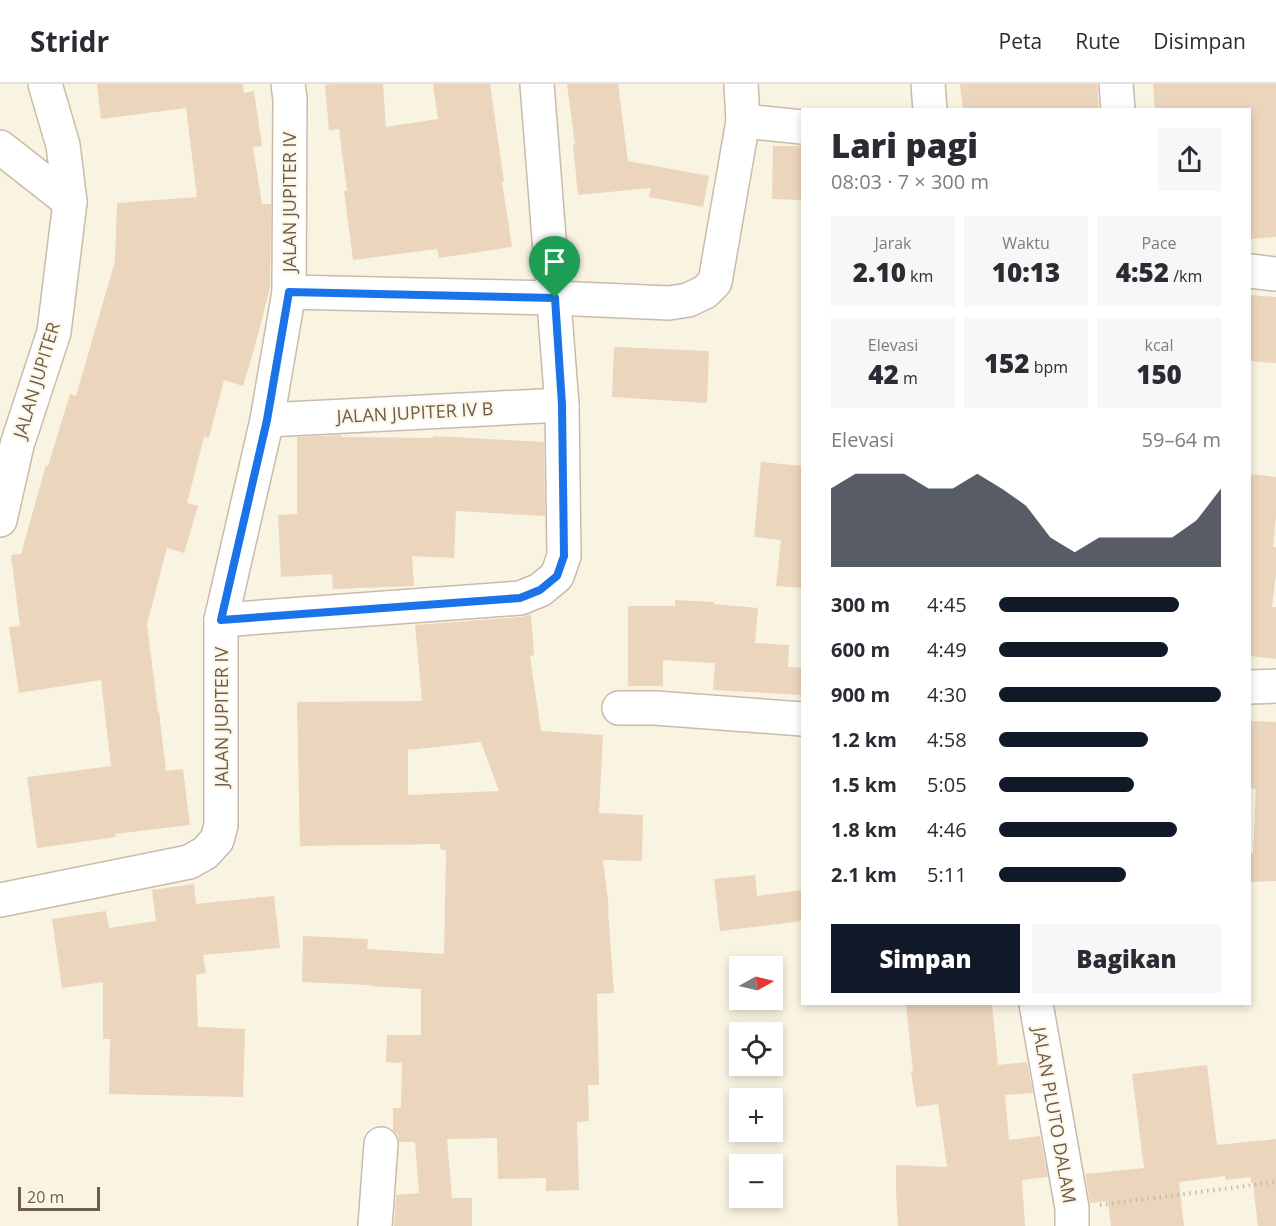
<!DOCTYPE html>
<html lang="id">
<meta charset="utf-8">
<style>
:root{--surface:#fff;--page:#f7f7f7;--text:#2b2b33;--muted:#7c7c81;--line:#e1e1e2;--accent:#111827}
body{margin:0;font-family:"Open Sans",sans-serif;background:var(--page);color:var(--text);height:100vh;display:flex;flex-direction:column;font-size:22px;white-space:nowrap}
*{box-sizing:border-box;margin:0}
p{font-size:20px;color:var(--muted)}
.icon{flex:none;width:33px;height:33px;fill:none;stroke:currentColor;stroke-width:2;stroke-linecap:round;stroke-linejoin:round}
.map{position:relative;flex:1;overflow:hidden}
.side{position:absolute;left:801px;top:24px;width:450px;height:897px;display:flex;flex-direction:column;background:var(--surface);border-radius:0px;box-shadow:0 3px 9px #0003}
.side>*{flex:none}
.needle{width:39px;rotate:82deg}
.tools{position:absolute;left:729px;top:872px;display:grid;gap:12px}
.tools a{display:grid;place-items:center;width:54px;height:54px;border-radius:0px;background:var(--surface);box-shadow:0 3px 9px #0003;font-size:30px}
.scale{position:absolute;left:18px;bottom:15px;width:82px;box-sizing:border-box;padding-left:6px;border:3px solid #6e5c4c;border-top:0;font-size:16px;line-height:21px;white-space:nowrap;color:#6e5c4c;-webkit-text-stroke:4px #fdf7e8;paint-order:stroke}
.pin{position:absolute;display:grid;place-items:center;width:51px;height:51px;color:#fff;margin:-62px -26px;border-radius:50% 50% 50% 0;rotate:-45deg;box-shadow:0 0 6px #0007}
.pin .icon{rotate:45deg}
.round{display:grid;place-items:center;flex:none;width:63px;height:63px;border-radius:0px;background:var(--page)}
.overview{display:flex;align-items:center;justify-content:space-between;height:102px;padding:0 30px}
h1{font-size:33px;font-weight:800;line-height:45px}
.figures{display:grid;grid-template-columns:repeat(3,1fr);gap:9px;height:102px;padding:6px 30px}
.figures div{display:grid;align-content:center;border-radius:0px;background:var(--page);text-align:center}
.figures b{font-size:26px;font-weight:800}
.figures small{font-size:16px;font-weight:400}
.figures p{font-size:16px}
.chart{height:168px;padding:12px 30px}
.chart p{display:flex;justify-content:space-between}
.chart svg{width:100%;height:108px;margin-top:6px;fill:var(--accent);opacity:.7}
.cta{display:flex;gap:12px;margin-top:auto;padding:12px 30px}
.cta a{flex:1;height:69px;border-radius:0px;background:var(--accent);color:#fff;font-size:24px;font-weight:800;line-height:69px;text-align:center}
.cta a+a{background:var(--page);color:var(--text)}
ul{padding:0 30px;list-style:none;font-size:20px}
li{display:grid;grid-template-columns:96px 72px 1fr;align-items:center;height:45px}
li i{height:15px;border-radius:8px;background:var(--accent)}
header{display:flex;align-items:center;gap:36px;box-sizing:border-box;height:84px;padding:0 30px;background:var(--surface);border-bottom:2px solid var(--line)}
header strong{font-size:28px}
nav{display:flex;gap:33px;margin-inline-start:auto;font-size:21px}
.map>svg:first-child{display:block}
.building{fill:#ebd5bd;fill-rule:evenodd}
.lines{fill:none;stroke-linecap:round;stroke-linejoin:round}
.minor-casing{stroke:#c8bbab;stroke-width:36}
.tertiary-casing{stroke:#c8bbab;stroke-width:36}
.path{stroke:#cfb8a1;stroke-width:4;stroke-dasharray:1.5 4.5;stroke-linecap:butt}
.minor{stroke:#fff;stroke-width:33}
.tertiary{stroke:#fff;stroke-width:33}
.route-casing{stroke:#fff;stroke-width:12}
.route{stroke:#1a73e8;stroke-width:8}
.labels{text-anchor:middle;dominant-baseline:central;stroke-width:4.5;stroke-linejoin:round;paint-order:stroke}
.street-label{font-size:18px;fill:#6e5c4c;stroke:#fdf7e8}
</style>
<header>
<strong>Stridr</strong>
<nav><a>Peta</a><a>Rute</a><a>Disimpan</a></nav>
</header>
<div class="map">
<svg width="1276" height="1142" viewBox="0 0 1276 1142">
<rect width="100%" height="100%" fill="#f9f3e2"/>
<g class="building">
<path d="M97,0H243L244,9L254,7L262,62L253,63L262,120H271L270,204L253,269L243,302L224,296L209,354L204,353L187,419L198,422L184,469L167,464L147,540L158,628H159L166,687L183,685L190,741L115,750L116,753L37,764L27,693L111,682L101,596L19,609L9,543L20,542L11,471L21,470L46,381L48,382L70,310L76,312L115,177L117,119L197,113L186,24L101,35Z"/>
<path d="M336,0H383L386,43L438,35L433,0H490L504,98H502L512,163L439,174L437,165L353,176L344,107H347L339,45L329,46L325,1Z"/>
<path d="M567,0H618L628,77L709,92L703,123L649,113L651,104L578,111L573,60H575Z"/>
<path d="M960,0H1097L1099,26H963Z"/>
<path d="M1153,0H1276V153L1250,155V26H1155Z"/>
<path d="M773,62H802V116L772,115Z"/>
<path d="M1250,211L1276,213V279L1250,277Z"/>
<path d="M614,263L709,267L707,319L612,313Z"/>
<path d="M341,351V353L433,354V352L544,358L545,432L456,427L454,474L412,472L414,502L333,505L332,490L281,493L278,431L297,430V353Z"/>
<path d="M761,378L802,382V504L776,502L781,456L754,453Z"/>
<path d="M1250,390L1276,393V432L1273,463H1276V491L1272,523H1276V575L1250,572Z"/>
<path d="M675,516L714,518V520L758,524L755,559L789,561L788,583L802,584V611L713,606L715,579L663,576V602H628V522H675Z"/>
<path d="M531,530L534,571L530,572L541,647L603,651L599,729L643,731L642,777L603,776L609,825H608L614,909L597,910L599,1001H588L589,1037L577,1038L579,1106L546,1107V1094L498,1095L497,1054L447,1055L452,1114H472V1142H394L396,1111L419,1109L415,1058H399L398,1051L393,1046V1024H401L402,979L386,978L387,951H421V905L370,902V901L302,898L303,852L368,855L367,865L444,870L446,766H441L440,760L300,762L297,618L422,617L415,541L521,533ZM481,658L499,707L408,711V666Z"/>
<path d="M1250,637L1276,638V797L1250,798V769H1253L1256,705L1250,704Z"/>
<path d="M755,791L757,812L802,806V837L720,847L714,795Z"/>
<path d="M194,800L196,820L274,812L280,864L203,871L206,889L196,891L198,943L245,945L243,1013L109,1010L110,955H103V898L62,904L52,835L106,827L109,844L156,837L152,806Z"/>
<path d="M906,920H992L998,981L1027,978L1033,1009L1005,1011L1009,1056L1040,1052L1048,1093L1022,1096L1025,1142H898L896,1108V1081L947,1083L938,1020L916,1023L911,987H913Z"/>
<path d="M1207,981L1217,1061L1276,1055V1142H1258L1253,1099H1251V1093L1226,1096L1225,1092L1179,1098L1184,1142H1111L1108,1117L1090,1119L1085,1090L1144,1084L1132,990Z"/>
</g>
<g class="lines">
<defs>
<g id="minor">
<path d="M928,0L930,26"/>
<path d="M1116,0L1118,26"/>
<path d="M743,37L802,43"/>
<path d="M0,63L70,118"/>
<path d="M1250,187L1276,190"/>
<path d="M289,208L555,214L669,219L688,216L705,208L715,198L743,37L741,0"/>
<path d="M267,336L562,321"/>
<path d="M0,436L17,361L54,248L70,118L63,61L45,0"/>
<path d="M221,536L520,514L540,506L557,492L564,472L562,321L537,0"/>
<path d="M619,624H655L802,635"/>
<path d="M0,816L189,778L205,769L217,756L221,741V536L267,336L289,208L290,15L288,0"/>
<path d="M375,1142L381,1060"/>
</g>
<g id="tertiary">
<path d="M1250,603L1276,602"/>
<path d="M1036,920L1072,1124V1142"/>
</g>
</defs>
<use href="#minor" class="minor-casing"/>
<use href="#tertiary" class="tertiary-casing"/>
<path class="path" d="M1100,1121L1276,1098"/>
<use href="#minor" class="minor"/>
<use href="#tertiary" class="tertiary"/>
</g>
<g class="lines">
<defs>
<path id="route" d="M289,208L555,214L562,321L564,472L557,492L540,506L520,514L221,536L267,336Z"/>
</defs>
<use href="#route" class="route-casing"/>
<use href="#route" class="route"/>
</g>
<g class="labels">
<g class="street-label">
<text transform="translate(289 118) rotate(-90)">JALAN JUPITER IV</text>
<text transform="translate(36 296) rotate(-73)">JALAN JUPITER</text>
<text transform="translate(415 328) rotate(-3)">JALAN JUPITER IV B</text>
<text transform="translate(221 633) rotate(-90)">JALAN JUPITER IV</text>
<text transform="translate(1055 1031) rotate(80)">JALAN PLUTO DALAM</text>
</g>
</g>
</svg>
<div class="tools">
<a><svg class="needle" viewBox="-14 -14 28 28"><path d="M0-13l5 13h-10z" fill="#e53935"/><path d="M0 13l5-13h-10z" fill="#7c7c81"/></svg></a>
<a><svg class="icon" aria-label="locate" viewBox="0 0 24 24"><circle cx="12" cy="12" r="6"/><path d="M12 2v4M12 18v4M2 12h4M18 12h4"/></svg></a>
<a>+</a>
<a>−</a>
</div>
<div class="scale">20 m</div>
<div class="pin" style="left:555px;top:214px;background:#1e9e55"><svg class="icon" aria-label="arrive" viewBox="0 0 24 24"><path d="M6 21V4h12l-3 4 3 4H6"/></svg></div>
<section class="side">
<div class="overview"><div><h1>Lari pagi</h1><p>08:03 · 7 × 300 m</p></div><a class="round"><svg class="icon" aria-label="share" viewBox="0 0 24 24"><path d="M12 15V3M7 8l5-5 5 5M5 13v7h14v-7"/></svg></a></div>
<div class="figures">
<div><p>Jarak</p><b>2.10<small> km</small></b></div>
<div><p>Waktu</p><b>10:13</b></div>
<div><p>Pace</p><b>4:52<small> /km</small></b></div>
</div>
<div class="figures">
<div><p>Elevasi</p><b>42<small> m</small></b></div>
<div><b>152<small> bpm</small></b></div>
<div><p>kcal</p><b>150</b></div>
</div>
<div class="chart"><p><span>Elevasi</span>59–64 m</p>
<svg viewBox="0 0 160 44" preserveAspectRatio="none"><path d="M0 44V12L10 6L20 6L30 6L40 12L50 12L60 6L70 12L80 19L90 32L100 38L110 32L120 32L130 32L140 32L150 25L160 12V44z"/></svg>
</div>
<ul>
<li><b>300 m</b>4:45<i style="width:81%"></i></li>
<li><b>600 m</b>4:49<i style="width:76%"></i></li>
<li><b>900 m</b>4:30<i style="width:100%"></i></li>
<li><b>1.2 km</b>4:58<i style="width:67%"></i></li>
<li><b>1.5 km</b>5:05<i style="width:61%"></i></li>
<li><b>1.8 km</b>4:46<i style="width:80%"></i></li>
<li><b>2.1 km</b>5:11<i style="width:57%"></i></li>
</ul>
<div class="cta"><a>Simpan</a><a>Bagikan</a></div>
</section>
</div>
